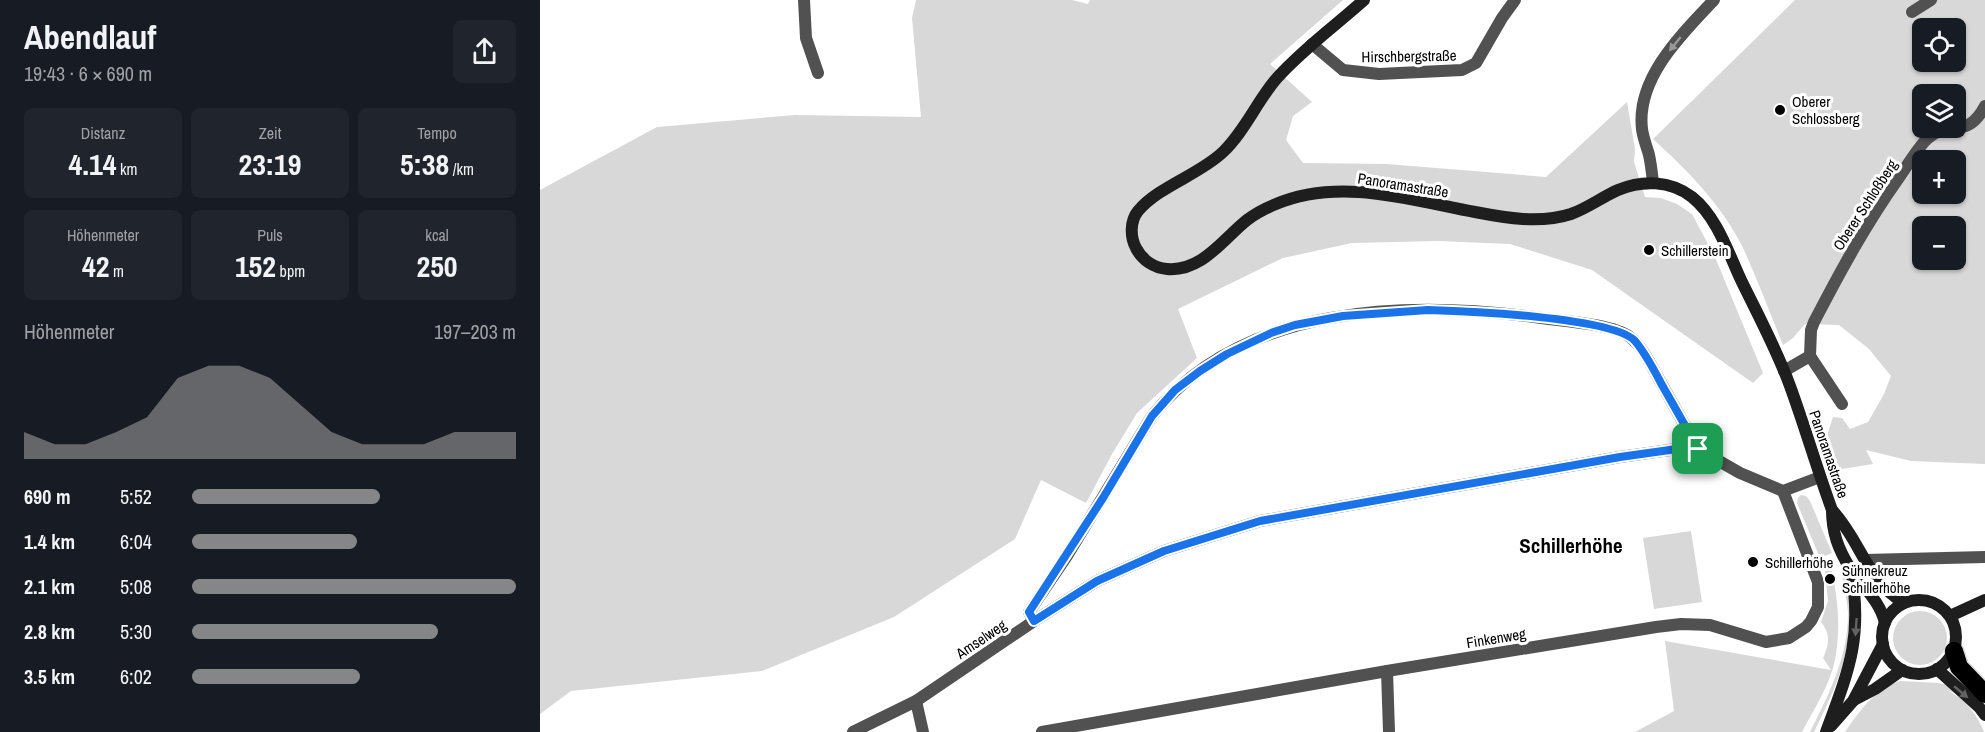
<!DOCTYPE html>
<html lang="de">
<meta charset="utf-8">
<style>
:root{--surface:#171b24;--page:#20242c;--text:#f1f3f6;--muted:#9ea1a6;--accent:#858687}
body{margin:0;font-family:"Archivo Narrow",sans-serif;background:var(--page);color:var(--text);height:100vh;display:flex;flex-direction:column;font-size:22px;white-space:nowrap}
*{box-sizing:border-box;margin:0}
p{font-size:20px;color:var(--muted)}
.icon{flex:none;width:33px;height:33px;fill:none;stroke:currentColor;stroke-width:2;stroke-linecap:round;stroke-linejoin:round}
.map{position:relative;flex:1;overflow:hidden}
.drawer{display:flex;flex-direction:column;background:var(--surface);width:540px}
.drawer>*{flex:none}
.fabs{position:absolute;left:1372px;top:18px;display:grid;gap:12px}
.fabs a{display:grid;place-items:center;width:54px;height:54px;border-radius:9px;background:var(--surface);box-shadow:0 2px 4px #0004;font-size:30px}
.pin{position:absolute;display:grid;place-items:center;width:51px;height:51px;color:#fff;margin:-26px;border-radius:12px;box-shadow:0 3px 9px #0006}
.round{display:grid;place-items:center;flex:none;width:63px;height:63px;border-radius:9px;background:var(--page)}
.summary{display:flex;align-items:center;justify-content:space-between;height:102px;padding:0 24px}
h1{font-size:33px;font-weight:800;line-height:45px}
.figures{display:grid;grid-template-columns:repeat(3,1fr);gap:9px;height:102px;padding:6px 24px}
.figures div{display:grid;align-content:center;border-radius:9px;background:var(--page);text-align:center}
.figures b{font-size:30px;font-weight:800}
.figures small{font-size:16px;font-weight:400}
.figures p{font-size:16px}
.chart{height:168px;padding:12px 24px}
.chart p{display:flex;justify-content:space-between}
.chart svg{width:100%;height:108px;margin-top:6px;fill:var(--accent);opacity:.7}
ul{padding:0 24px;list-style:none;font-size:20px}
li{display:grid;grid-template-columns:96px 72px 1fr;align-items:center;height:45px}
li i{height:15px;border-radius:8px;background:var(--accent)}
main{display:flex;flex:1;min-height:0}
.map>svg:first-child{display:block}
.green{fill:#d8d8d8;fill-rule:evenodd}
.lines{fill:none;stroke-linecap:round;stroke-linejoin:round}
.highway-casing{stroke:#dbdbdb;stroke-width:21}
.street{stroke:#515151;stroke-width:12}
.secondary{stroke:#1e1e1e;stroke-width:12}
.highway{stroke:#000;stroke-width:18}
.oneway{fill:#979797}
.oneway2{fill:#626262}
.route-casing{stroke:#fff;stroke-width:12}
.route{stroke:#1a73e8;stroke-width:8}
.poi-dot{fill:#000;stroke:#fff;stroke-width:2}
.labels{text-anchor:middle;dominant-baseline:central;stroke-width:6;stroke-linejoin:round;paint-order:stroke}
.street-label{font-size:15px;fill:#000;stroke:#fff}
.poi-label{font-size:15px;fill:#000;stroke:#fff;text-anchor:start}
.district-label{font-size:21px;font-weight:bold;fill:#000;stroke:#fff}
</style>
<main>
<section class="drawer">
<div class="summary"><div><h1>Abendlauf</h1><p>19:43 · 6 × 690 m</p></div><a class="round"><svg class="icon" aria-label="share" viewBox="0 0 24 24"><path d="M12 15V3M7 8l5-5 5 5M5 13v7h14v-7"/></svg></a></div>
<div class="figures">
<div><p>Distanz</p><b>4.14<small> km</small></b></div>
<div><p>Zeit</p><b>23:19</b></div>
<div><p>Tempo</p><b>5:38<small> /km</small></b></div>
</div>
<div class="figures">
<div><p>Höhenmeter</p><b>42<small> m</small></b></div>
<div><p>Puls</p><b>152<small> bpm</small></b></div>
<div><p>kcal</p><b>250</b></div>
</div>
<div class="chart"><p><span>Höhenmeter</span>197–203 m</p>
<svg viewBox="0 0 160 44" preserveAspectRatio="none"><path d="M0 44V33L10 38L20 38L30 33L40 27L50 11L60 6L70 6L80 11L90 22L100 33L110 38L120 38L130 38L140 33L150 33L160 33V44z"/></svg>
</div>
<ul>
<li><b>690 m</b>5:52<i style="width:58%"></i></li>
<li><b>1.4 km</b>6:04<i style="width:51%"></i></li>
<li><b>2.1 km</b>5:08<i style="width:100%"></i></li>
<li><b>2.8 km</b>5:30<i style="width:76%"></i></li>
<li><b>3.5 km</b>6:02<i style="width:52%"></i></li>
</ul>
</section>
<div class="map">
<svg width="1445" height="732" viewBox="0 0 1445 732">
<rect width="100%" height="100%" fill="#fff"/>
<g class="green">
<path d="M376,0H532L548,4L550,0H803L730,64L772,102L753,116L746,140L763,163L847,164L1006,177L1087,102L1095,149L1094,162L1105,197L1121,198L1137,204L1152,214L1175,257L1223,373L1213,383L1052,270L970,244L898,241L812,243L743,258L638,309L657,358L597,413L572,454L546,503L501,480L475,539L354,617L222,671L31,691L0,714V190L117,127L255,115L381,117L372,18Z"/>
<path d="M1255,0H1445V464L1371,461L1326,450L1333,464L1296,470L1284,445L1293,417L1302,418L1310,429L1328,422L1344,394L1351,376L1329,349L1299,325L1265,324L1253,338L1243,345C1230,313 1218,281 1204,250C1183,206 1148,171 1113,139ZM1383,28H1416V62H1383ZM1383,94H1416V128H1383ZM1383,160H1416V194H1383ZM1383,226H1416V260H1383Z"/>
<path d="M1261,495L1266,496L1270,501L1292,553L1280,558L1257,503L1258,498Z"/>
<path d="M1151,531L1162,602L1114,609L1103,538Z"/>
<path d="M1301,559C1320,630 1306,668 1274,732H1270C1289,694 1308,657 1308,613C1308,601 1298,565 1301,559Z"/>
<path d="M1291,567C1298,598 1301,628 1295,660C1290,685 1274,709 1262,732H1095L1134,711L1125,641L1291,670L1283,658C1289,645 1291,634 1281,622L1288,601L1285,571Z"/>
<circle cx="1380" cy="638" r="27"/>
<path d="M1360,681L1399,683L1407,685L1419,695L1407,690C1425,699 1437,714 1444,732H1305C1319,712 1335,688 1360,681Z"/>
</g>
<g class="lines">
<defs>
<path id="highway" d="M1414,651L1419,667L1445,694"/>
</defs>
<use href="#highway" class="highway-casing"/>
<g class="street">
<path d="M264,0L266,38L278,73"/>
<path d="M1372,12L1391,0"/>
<path d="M772,44L803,70L839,74L922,70L936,63L962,18L975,0"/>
<path d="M1113,183C1112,173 1111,164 1109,155C1107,147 1103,138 1102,129C1096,78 1142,34 1174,0"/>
<path d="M1270,356L1271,330L1274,322C1300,272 1326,224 1358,179C1367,166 1375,152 1385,141C1407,118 1426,142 1445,106"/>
<path d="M1244,371L1270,356L1302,404"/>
<path d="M1325,560L1445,557"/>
<path d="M494,621L489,612L527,556L612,416C703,303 869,300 1001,318C1023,321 1073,324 1090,337C1103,347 1112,367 1120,381C1133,404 1145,426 1158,449"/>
<path d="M847,671L849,732"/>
<path d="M376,701L383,732"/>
<path d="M313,732L376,701L494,621L557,581L624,551L720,521L1080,457L1144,448L1158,449L1200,473L1243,491L1280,477"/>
<path d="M502,732L847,671L1116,627L1141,624L1170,625L1226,642L1249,638L1266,627L1271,621L1278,607V582L1243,491"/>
</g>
<g class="secondary">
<path d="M824,0C795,26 763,49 737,78C717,101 705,131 683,152C659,175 619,186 598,211C590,221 590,237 596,248C602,260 614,268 627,269C662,272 683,239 707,220C716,213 726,208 736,204C799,177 871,200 935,212C966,218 1000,224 1031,214C1048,208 1062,197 1078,190C1102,180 1130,180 1152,197C1177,217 1188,252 1201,280C1218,315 1237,350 1250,386C1265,427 1277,469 1292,510C1292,532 1298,549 1310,568C1322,586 1340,601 1345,623"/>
<path d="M1292,510C1321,541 1326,580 1364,603"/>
<circle cx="1379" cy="637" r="37"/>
<path d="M1410,616L1445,600"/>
<path d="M1397,669L1439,707L1445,715"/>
<path d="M1314,700L1335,689L1362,670"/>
<path d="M1291,726L1313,701L1343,644"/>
<path d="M1286,732C1309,670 1323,637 1311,570"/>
</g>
<use href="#highway" class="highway"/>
</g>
<defs><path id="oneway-solid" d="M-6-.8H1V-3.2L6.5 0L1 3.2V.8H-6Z" transform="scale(1.5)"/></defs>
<use class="oneway" href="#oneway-solid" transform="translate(1135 44) rotate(129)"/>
<g class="oneway2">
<use href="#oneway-solid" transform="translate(1316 627) rotate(94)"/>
<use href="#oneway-solid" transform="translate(1421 692) rotate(40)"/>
</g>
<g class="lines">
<defs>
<path id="route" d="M888,310C925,311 1073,317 1095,341C1106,354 1114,370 1122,385C1134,406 1146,427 1158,449L1144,448L1080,457L720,521L624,551L557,581L494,621L489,612L563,498L612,416L635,390L660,371L687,354L731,333L755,325L803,316Z"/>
</defs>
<use href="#route" class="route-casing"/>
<use href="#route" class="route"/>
</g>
<g class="poi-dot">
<circle cx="1240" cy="110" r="6"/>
<circle cx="1109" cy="250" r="6"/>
<circle cx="1213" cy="562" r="6"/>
<circle cx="1290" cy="579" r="6"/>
</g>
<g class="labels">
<g class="street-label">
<text transform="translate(869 56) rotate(-1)">Hirschbergstraße</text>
<text transform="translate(863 185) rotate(9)">Panoramastraße</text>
<text transform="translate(1325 205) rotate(-57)">Oberer Schloßberg</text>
<text transform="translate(1289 454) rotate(71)">Panoramastraße</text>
<text transform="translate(956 638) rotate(-9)">Finkenweg</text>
<text transform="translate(441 639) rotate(-34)">Amselweg</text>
</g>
<g class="poi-label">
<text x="1252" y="101">Oberer<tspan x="1252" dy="17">Schlossberg</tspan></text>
<text x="1121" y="250">Schillerstein</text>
<text x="1225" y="562">Schillerhöhe</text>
<text x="1302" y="570">Sühnekreuz<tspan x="1302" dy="17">Schillerhöhe</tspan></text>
</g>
<g class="district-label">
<text x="1031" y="545">Schillerhöhe</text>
</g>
</g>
</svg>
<div class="fabs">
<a><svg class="icon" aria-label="locate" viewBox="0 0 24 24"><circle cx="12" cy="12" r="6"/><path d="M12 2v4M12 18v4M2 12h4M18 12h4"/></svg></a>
<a><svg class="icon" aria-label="layers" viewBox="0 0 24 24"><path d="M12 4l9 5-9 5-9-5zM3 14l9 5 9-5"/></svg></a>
<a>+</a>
<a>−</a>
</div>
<div class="pin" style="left:1158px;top:449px;background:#1e9e55"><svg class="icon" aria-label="arrive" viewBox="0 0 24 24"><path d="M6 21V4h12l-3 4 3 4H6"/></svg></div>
</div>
</main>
